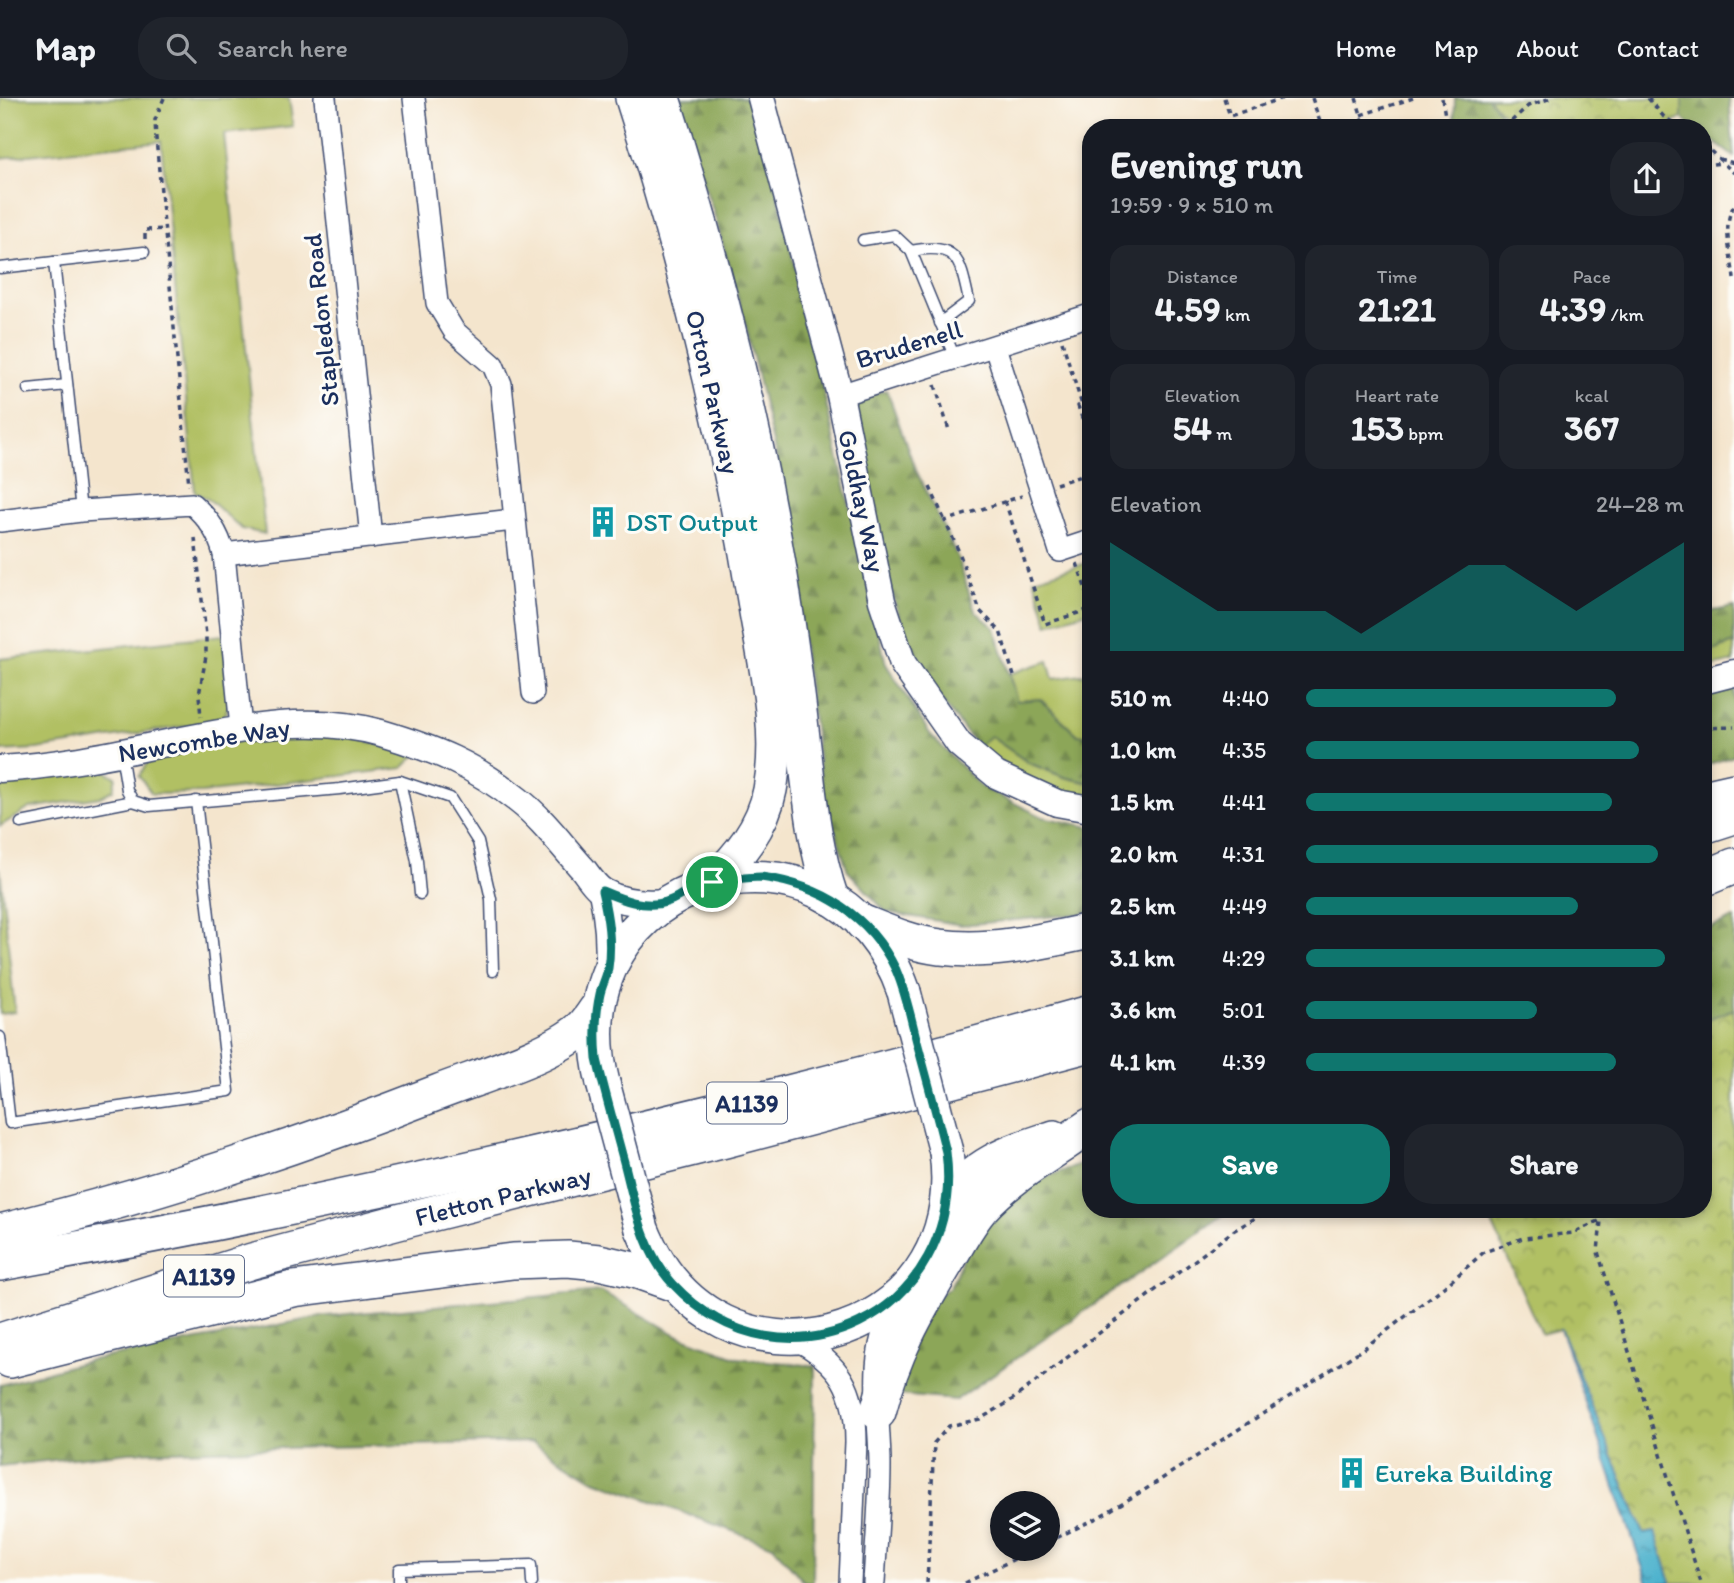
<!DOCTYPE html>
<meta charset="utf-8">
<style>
:root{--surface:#171b24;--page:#20242c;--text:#f1f3f6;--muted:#9ea1a6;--line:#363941;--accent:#0f766e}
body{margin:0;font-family:Itim,sans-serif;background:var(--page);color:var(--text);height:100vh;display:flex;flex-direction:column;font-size:26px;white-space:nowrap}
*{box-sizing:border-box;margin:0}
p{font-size:23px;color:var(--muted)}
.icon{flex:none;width:38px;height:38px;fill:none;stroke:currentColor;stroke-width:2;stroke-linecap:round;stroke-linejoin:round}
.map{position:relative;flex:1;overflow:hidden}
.details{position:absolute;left:1082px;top:21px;width:630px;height:1099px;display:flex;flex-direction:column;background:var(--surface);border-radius:28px;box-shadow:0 4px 10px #0003}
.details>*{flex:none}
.fabs{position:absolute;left:990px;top:1393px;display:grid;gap:14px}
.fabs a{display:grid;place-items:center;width:70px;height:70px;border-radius:50%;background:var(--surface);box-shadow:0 4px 10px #0003;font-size:35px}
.pin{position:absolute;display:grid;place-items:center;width:60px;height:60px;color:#fff;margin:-30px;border:4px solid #fff;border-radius:50%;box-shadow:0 2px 7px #0007}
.round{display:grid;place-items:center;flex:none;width:74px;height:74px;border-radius:28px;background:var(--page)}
.summary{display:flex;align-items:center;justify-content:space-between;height:119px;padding:0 28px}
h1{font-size:38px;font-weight:800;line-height:52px}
.metrics{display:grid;grid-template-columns:repeat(3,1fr);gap:10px;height:119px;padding:7px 28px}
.metrics div{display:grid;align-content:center;border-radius:18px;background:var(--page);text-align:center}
.metrics b{font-size:35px;font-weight:800}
.metrics small{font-size:19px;font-weight:400}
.metrics p{font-size:19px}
.chart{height:196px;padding:14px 28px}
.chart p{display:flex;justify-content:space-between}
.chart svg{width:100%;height:126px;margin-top:7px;fill:var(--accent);opacity:.7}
.cta{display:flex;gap:14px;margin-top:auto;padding:14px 28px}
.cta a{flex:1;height:80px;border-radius:28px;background:var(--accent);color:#fff;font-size:28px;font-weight:800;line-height:80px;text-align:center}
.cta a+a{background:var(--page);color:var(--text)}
ul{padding:0 28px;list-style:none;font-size:23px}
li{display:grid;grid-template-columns:112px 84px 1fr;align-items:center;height:52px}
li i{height:18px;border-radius:9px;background:var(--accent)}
header{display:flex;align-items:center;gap:42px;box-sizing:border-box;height:98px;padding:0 35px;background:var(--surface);border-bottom:2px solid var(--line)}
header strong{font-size:33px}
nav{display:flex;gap:38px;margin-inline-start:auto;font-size:24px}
.search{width:490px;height:63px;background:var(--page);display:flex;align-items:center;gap:18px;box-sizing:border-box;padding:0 24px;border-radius:28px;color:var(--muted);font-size:26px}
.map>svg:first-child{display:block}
.grass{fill:#b1c063;stroke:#667860;stroke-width:2}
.forest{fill:url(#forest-firs);stroke:#546a5c;stroke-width:2}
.park{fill:url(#park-crowns);stroke:#667860;stroke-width:2}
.water{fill:url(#water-ripples);stroke:#347096;stroke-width:2}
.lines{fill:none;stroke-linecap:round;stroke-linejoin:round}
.service-casing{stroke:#3c4a6f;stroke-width:13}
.minor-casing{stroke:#3c4a6f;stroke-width:24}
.tertiary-casing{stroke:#3c4a6f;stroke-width:29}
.primary-casing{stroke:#3c4a6f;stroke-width:36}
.trunk-casing{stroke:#3c4a6f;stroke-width:38}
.path{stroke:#3c4a6f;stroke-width:3.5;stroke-dasharray:5 5;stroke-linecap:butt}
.service{stroke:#fff;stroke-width:10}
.minor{stroke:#fff;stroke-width:21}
.tertiary{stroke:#fff;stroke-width:26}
.primary{stroke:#fff;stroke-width:33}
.trunk{stroke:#fff;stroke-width:35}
.primary-bridge-casing{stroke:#3c4a6f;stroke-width:36;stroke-linecap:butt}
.primary-bridge{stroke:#fff;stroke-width:33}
.route-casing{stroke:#fff;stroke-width:14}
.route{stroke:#0f766e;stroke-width:9}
.labels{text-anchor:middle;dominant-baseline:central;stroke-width:6;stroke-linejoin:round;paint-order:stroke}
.shield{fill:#fdfcf7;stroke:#5f6c8c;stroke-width:2}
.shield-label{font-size:24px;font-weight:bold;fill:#1b2f5e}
.street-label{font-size:26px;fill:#1b2f5e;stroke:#fdfcf7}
.culture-label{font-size:26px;fill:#0d838f;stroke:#fdfcf7;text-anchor:start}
</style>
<header>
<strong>Map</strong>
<div class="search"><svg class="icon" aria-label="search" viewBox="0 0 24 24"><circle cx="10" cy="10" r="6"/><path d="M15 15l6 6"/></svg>Search here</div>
<nav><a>Home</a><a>Map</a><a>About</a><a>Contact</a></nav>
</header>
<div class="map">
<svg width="1734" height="1485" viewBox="0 0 1734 1485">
<defs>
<pattern id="forest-firs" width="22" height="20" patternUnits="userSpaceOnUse" patternTransform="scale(1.75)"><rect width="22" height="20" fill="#8ca659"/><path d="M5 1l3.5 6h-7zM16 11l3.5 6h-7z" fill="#72884d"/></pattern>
<pattern id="park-crowns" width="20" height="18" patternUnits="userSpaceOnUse" patternTransform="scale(1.75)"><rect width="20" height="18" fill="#b1c063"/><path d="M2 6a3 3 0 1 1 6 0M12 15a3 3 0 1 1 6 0" fill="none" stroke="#8f9c55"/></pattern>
<pattern id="water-ripples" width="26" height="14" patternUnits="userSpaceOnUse" patternTransform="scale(1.75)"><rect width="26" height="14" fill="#4eb2cd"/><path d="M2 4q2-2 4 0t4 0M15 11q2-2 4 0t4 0" fill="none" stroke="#4091aa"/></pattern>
</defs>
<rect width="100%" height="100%" fill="#fdfcf7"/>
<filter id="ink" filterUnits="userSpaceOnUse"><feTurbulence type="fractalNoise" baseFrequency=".0143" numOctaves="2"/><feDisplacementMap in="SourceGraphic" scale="14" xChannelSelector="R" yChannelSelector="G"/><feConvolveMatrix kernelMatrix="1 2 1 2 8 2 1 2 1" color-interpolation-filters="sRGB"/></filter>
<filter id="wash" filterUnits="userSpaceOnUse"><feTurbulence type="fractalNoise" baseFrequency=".00686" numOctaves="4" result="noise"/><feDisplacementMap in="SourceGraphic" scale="28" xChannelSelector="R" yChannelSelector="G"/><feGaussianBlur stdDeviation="1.57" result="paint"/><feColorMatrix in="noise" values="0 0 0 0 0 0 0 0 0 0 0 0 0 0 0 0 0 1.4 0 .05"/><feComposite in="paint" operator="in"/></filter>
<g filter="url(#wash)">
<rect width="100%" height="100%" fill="#f4e5cd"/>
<g class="grass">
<path d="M0,0H289L293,28L224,36L265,436L242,431L211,403L195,394L161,43L0,60Z"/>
<path d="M1090,464V513L1048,526L1034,481Z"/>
<path d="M223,537L231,601L225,616L213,624L37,651L0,653V561Z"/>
<path d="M1734,545V564L1703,571V552H1716Z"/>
<path d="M1048,563L1053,581L1090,576V638L1078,637L1040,601L1017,604L1009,576Z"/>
<path d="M307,637L356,640L416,657L403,670L202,695L152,696L139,678L152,657L244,641Z"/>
<path d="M990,638L1029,665L1064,679L1090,685V701L1057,692L1026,680L978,649Z"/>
<path d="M99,670L116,679L113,692L100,699L30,710L0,728V680Z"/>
<path d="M0,770L15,914L0,916Z"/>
</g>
<g class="forest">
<path d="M672,0H756L886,566L930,636L981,689L1043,719L1090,729V815L961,827L886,814L848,773L823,695L779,372L746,228L713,112Z"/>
<path d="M1455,0H1488L1500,14L1491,30H1454Z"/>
<path d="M1682,0H1729L1734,59L1703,36V30H1695L1682,20Z"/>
<path d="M887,292L914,368L957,458L975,513L995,530L1017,603L1040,601L1078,637L1090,638V685L1064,679L1029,665L990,638L978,649L922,578L907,540L891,494L876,431L855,307L860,299Z"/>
<path d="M1734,509V545L1716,552H1703V515Z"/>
<path d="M1734,589V658L1703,668V598Z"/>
<path d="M1734,820V911L1703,923V833Z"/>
<path d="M1090,1062V1111H1232L956,1302L875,1295L867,1247L950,1189L989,1102Z"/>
<path d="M601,1193L677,1237L738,1260L815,1268L813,1485H805L773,1448L592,1381L532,1344L129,1354L0,1368V1287L91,1262L326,1218Z"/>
</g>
<g class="park">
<path d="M1488,0H1682V20L1663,30H1516Z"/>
<path d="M1734,911V1485H1671L1655,1434L1644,1436L1560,1231L1541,1236L1486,1111H1703V923Z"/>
</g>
<path class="water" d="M1560,1230L1644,1436L1655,1434L1671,1485H1648Z"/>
</g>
<g filter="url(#ink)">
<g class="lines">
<defs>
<g id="service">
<path d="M863,142L894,137L911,153L955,260"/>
<path d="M911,153C958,144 960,162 969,203L940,225"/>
<path d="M54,164L81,413"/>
<path d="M0,170L144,154"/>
<path d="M28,291L67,287"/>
<path d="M400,683L417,763L420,796"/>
<path d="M133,703L149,708L340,691L400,683L450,700L478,744L491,801L493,873"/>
<path d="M21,725L133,703L127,692L121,655"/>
<path d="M0,939L10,1025L229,993L196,703"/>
<path d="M399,1485V1471L531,1467L532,1485"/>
</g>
<g id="minor">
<path d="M325,0L371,439"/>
<path d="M414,0L437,205L454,233L493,267L501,286L533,595"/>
<path d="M995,249L1060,453L1090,443"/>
<path d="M840,297L1090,217"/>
<path d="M0,423L81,413L192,406C209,421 218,434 224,456L241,630"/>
<path d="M224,456L513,422"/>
<path d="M794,1240C840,1265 856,1291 856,1344L850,1485"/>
<path d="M874,1485C876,1446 880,1406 880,1367C880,1312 865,1254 897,1205"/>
</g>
<g id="tertiary">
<path d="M761,0L840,297L882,503L903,566L959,646L996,677L1057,705L1090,711"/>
<path d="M1703,583L1734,575"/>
<path d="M0,671C53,668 105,658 157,647C230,633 307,614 381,635C435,651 474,667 518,702C543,721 562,748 583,771C589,779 596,790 604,794C623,805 645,806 666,804"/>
<path d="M602,794C608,820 610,844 608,872"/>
</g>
<g id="primary">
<path d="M632,0C686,168 728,339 756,514C766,571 781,634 770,692C763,729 738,759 712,784"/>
<path d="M663,0C712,155 753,312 780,472C789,528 797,584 803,640C810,697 813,745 832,801"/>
<path d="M603,985C551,776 834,694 904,894"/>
<path d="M642,1131C714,1314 972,1249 946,1054"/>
</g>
<g id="trunk">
<path d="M1703,700L1734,693"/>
<path d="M1703,728L1734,718"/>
<path d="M1703,781L1734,768"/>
<path d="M863,825C888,835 913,846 940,849C989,856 1043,843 1090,833"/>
<path d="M948,1104C977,1064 1009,1055 1054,1040"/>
<path d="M0,1134C150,1098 295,1050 439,994C480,978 551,958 583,929C588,924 592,918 596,912"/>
<path d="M0,1165C367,1100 731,1015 1090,915"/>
<path d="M0,1243L252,1163L410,1121L725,1042L1090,946"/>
<path d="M10,1262L293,1191L513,1163L568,1161L599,1164L638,1173L672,1185"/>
<path d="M878,1314C893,1255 916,1215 947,1163C958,1145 968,1125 982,1109C1012,1076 1054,1053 1090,1028"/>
</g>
</defs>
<use href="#service" class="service-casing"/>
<use href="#minor" class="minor-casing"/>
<use href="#tertiary" class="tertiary-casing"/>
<use href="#primary" class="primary-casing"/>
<use href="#trunk" class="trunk-casing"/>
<g class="path">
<path d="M164,0L155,22L156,41L189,387"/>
<path d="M1224,0L1230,18L1283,0"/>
<path d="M1312,0L1322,30"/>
<path d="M1356,0L1365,30"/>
<path d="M1442,0L1447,30"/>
<path d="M1648,0L1664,19L1682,30"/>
<path d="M1361,17L1413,0"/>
<path d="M1504,30L1528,8L1551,0"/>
<path d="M1703,46L1734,75"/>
<path d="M1719,61L1734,65"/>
<path d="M1703,67L1722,65"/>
<path d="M1734,108C1721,126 1732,160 1734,181"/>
<path d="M145,141V132L165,131"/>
<path d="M1062,243L1082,307L1078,308L1090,343"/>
<path d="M935,287L949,332"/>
<path d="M1056,386L1090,375"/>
<path d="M930,389L945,423"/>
<path d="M1005,403L1045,526L1090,511"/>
<path d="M195,440L206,537V558L199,597L201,619"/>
<path d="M1077,465L1090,504"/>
<path d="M1014,578L1000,533L980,513L959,454L945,423L1022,398"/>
<path d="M1703,630L1734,629"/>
<path d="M1048,1444L1097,1420L1146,1391L1363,1251L1449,1185L1484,1154L1523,1140L1573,1135L1601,1122L1598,1154L1701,1485"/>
<path d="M927,1485L934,1345L949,1328L980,1321L1009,1304L1233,1133L1271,1111"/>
<path d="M965,1485L1035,1451"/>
</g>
<use href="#service" class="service"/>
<use href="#minor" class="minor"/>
<use href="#tertiary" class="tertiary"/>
<use href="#primary" class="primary"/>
<use href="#trunk" class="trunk"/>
<defs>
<g id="primary-bridge">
<path d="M904,894L946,1054"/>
<path d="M603,985L642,1131"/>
</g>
</defs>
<use href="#primary-bridge" class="primary-bridge-casing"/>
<use href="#primary-bridge" class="primary-bridge"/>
</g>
</g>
<g class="lines" filter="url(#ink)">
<defs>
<path id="route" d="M761,779C820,787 870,817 896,872C906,895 911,921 917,944C927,981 937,1017 946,1054C967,1214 784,1305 673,1186C642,1153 635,1106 624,1064C615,1030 605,996 597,961C595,939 595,918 600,896C602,887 607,878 608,870C612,844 608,819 602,793C621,801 645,811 666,804C675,802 683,795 691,791C714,782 737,780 761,779Z"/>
</defs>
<use href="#route" class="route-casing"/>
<use href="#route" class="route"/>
</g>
<defs>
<symbol id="building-bare" viewBox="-9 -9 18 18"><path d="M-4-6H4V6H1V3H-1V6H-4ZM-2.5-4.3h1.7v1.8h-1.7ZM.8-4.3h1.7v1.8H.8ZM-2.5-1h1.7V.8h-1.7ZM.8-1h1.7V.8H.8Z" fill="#0f9aa8" stroke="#fdfcf7" stroke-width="2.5" paint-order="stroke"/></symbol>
</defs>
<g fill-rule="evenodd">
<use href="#building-bare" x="581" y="402" width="44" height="44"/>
<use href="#building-bare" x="1330" y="1353" width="44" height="44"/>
</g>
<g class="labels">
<g class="shield">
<rect x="707" y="984.5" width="80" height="41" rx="5"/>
<rect x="164" y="1157.5" width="80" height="41" rx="5"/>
</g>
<g class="shield-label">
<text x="747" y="1005">A1139</text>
<text x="204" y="1178">A1139</text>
</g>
<g class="street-label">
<text transform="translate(321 222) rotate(-96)">Stapledon Road</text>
<text transform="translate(909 246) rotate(-17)">Brudenell</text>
<text transform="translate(713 294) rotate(77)">Orton Parkway</text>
<text transform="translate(862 403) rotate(78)">Goldhay Way</text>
<text transform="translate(204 642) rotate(-9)">Newcombe Way</text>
<text transform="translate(503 1098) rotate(-14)">Fletton Parkway</text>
</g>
<g class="culture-label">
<text x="626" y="424">DST Output</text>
<text x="1375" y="1375">Eureka Building</text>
</g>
</g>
</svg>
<div class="fabs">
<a><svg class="icon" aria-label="layers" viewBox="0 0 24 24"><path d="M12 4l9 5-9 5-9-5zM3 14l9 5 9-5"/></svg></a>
</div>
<div class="pin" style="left:712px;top:784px;background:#1e9e55"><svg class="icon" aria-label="arrive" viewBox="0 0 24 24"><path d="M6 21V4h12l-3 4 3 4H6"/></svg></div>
<section class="details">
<div class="summary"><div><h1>Evening run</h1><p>19:59 · 9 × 510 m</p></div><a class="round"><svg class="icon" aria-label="share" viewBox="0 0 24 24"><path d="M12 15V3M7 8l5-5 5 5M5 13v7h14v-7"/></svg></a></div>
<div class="metrics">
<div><p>Distance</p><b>4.59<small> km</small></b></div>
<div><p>Time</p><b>21:21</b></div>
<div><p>Pace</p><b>4:39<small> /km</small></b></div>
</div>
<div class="metrics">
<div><p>Elevation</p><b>54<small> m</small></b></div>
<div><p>Heart rate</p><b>153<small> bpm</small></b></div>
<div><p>kcal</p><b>367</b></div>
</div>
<div class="chart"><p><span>Elevation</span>24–28 m</p>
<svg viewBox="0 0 160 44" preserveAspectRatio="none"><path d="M0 44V6L10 14L20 22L30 30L40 30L50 30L60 30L70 38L80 30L90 22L100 14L110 14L120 22L130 30L140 22L150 14L160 6V44z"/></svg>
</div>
<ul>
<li><b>510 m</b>4:40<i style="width:82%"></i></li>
<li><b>1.0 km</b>4:35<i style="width:88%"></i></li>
<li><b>1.5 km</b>4:41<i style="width:81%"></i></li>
<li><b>2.0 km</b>4:31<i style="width:93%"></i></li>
<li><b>2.5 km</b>4:49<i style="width:72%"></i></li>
<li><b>3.1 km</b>4:29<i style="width:95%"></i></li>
<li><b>3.6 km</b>5:01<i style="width:61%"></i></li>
<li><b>4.1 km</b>4:39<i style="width:82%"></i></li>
</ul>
<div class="cta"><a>Save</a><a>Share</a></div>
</section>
</div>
